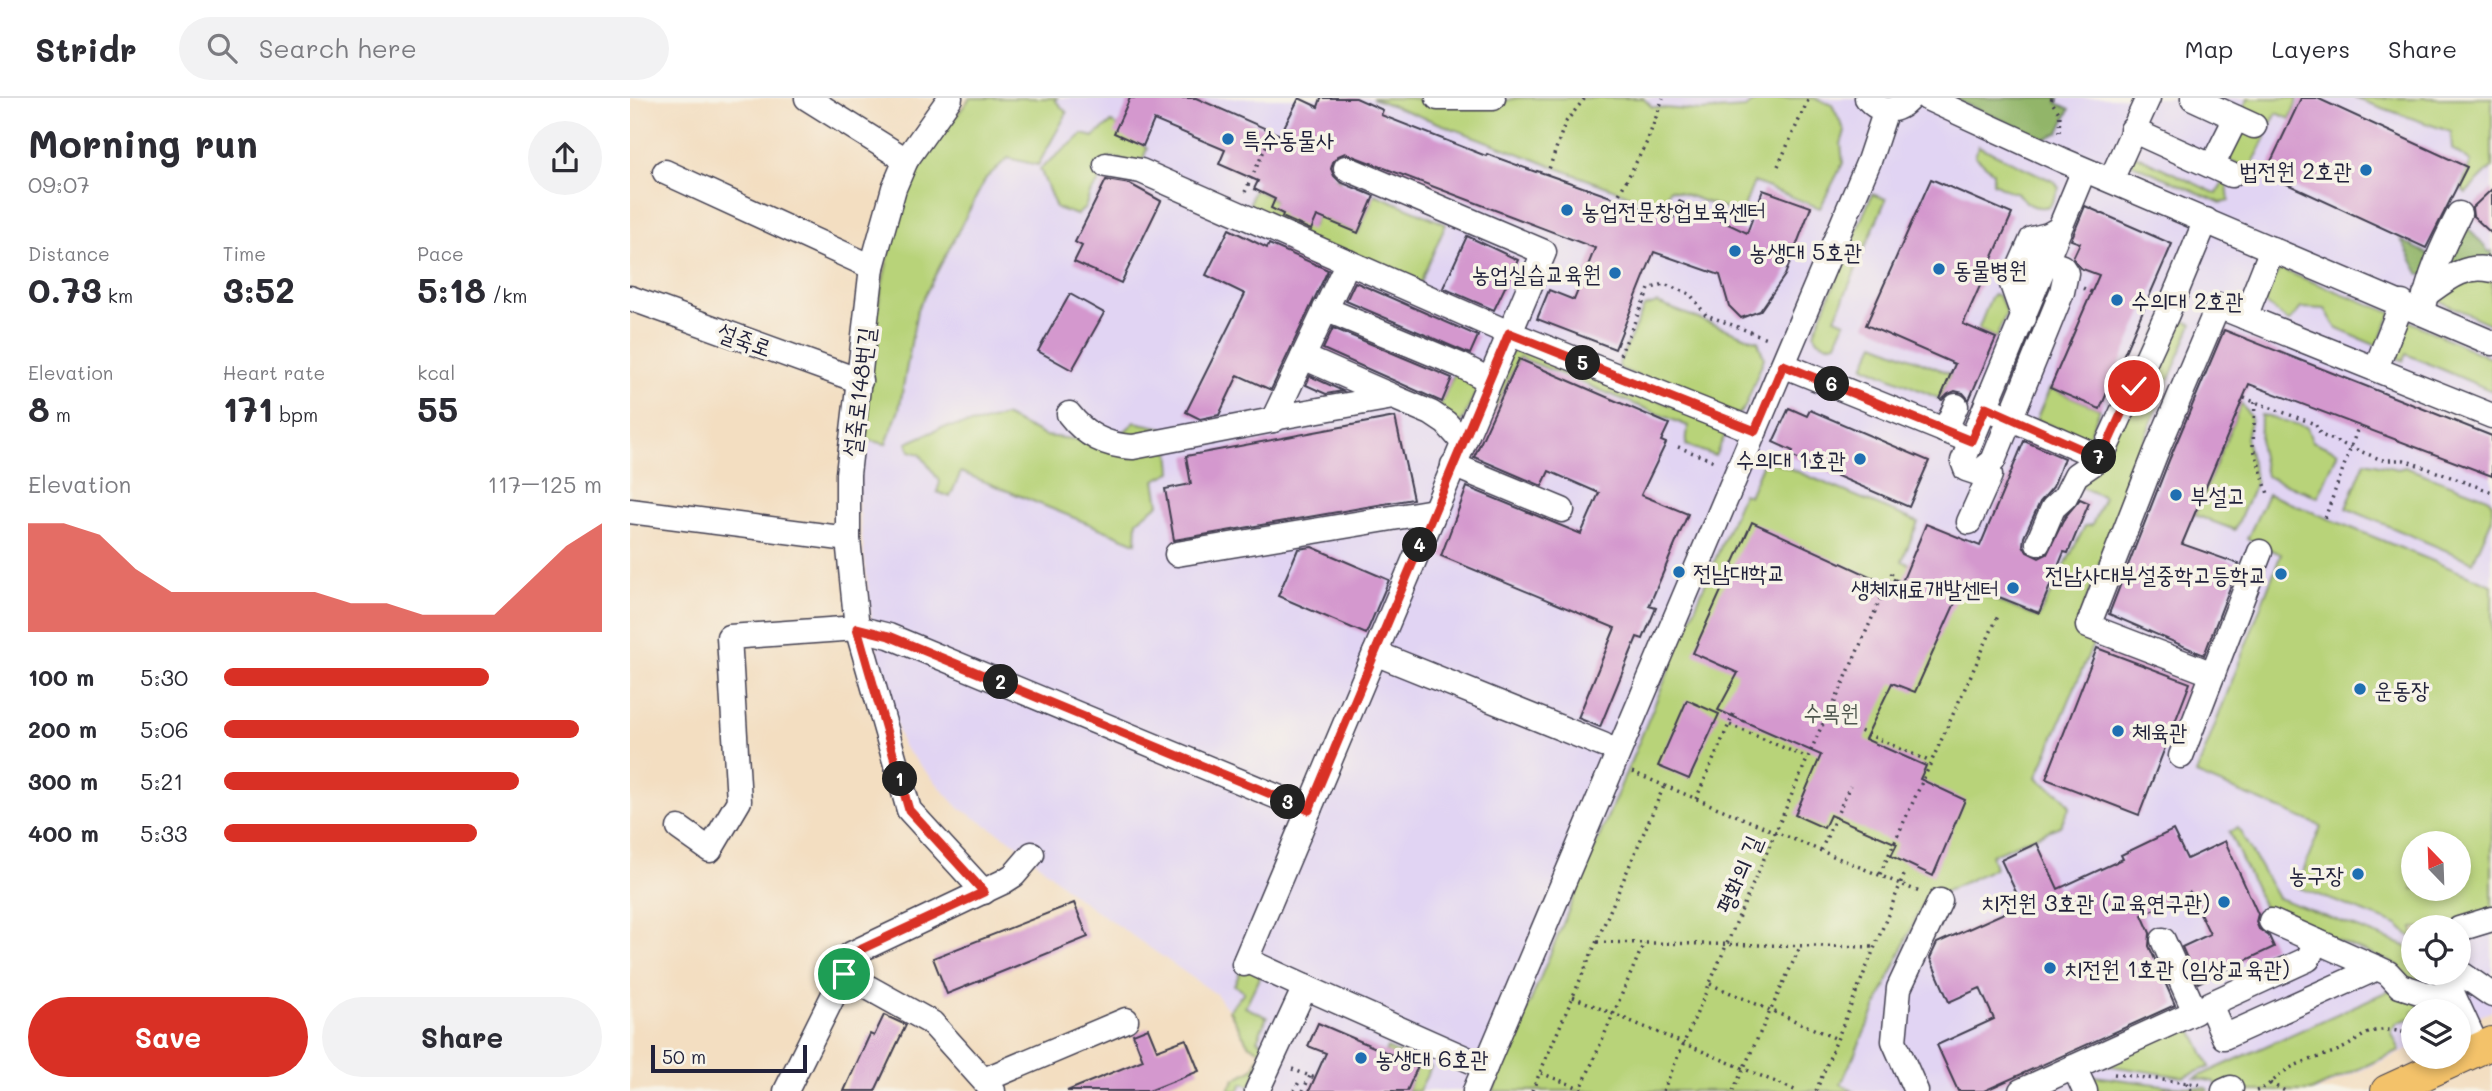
<!DOCTYPE html>
<meta charset="utf-8">
<style>
:root{--surface:#fff;--page:#f2f2f3;--text:#2b2b33;--muted:#7c7c81;--line:#e1e1e2;--accent:#d93025}
body{margin:0;font-family:Mali,"Poor Story",sans-serif;background:var(--page);color:var(--text);height:100vh;display:flex;flex-direction:column;font-size:26px;white-space:nowrap}
*{box-sizing:border-box;margin:0}
p{font-size:23px;color:var(--muted)}
.icon{flex:none;width:38px;height:38px;fill:none;stroke:currentColor;stroke-width:2;stroke-linecap:round;stroke-linejoin:round}
.map{position:relative;flex:1;overflow:hidden}
.side{display:flex;flex-direction:column;background:var(--surface);width:630px}
.side>*{flex:none}
.needle{width:46px;rotate:337deg}
.tools{position:absolute;left:1771px;top:733px;display:grid;gap:14px}
.tools a{display:grid;place-items:center;width:70px;height:70px;border-radius:50%;background:var(--surface);box-shadow:0 4px 10px #0003;font-size:35px}
.scale{position:absolute;left:21px;bottom:18px;width:156px;box-sizing:border-box;padding-left:7px;border:4px solid #22223b;border-top:0;font-size:19px;line-height:24px;white-space:nowrap;color:#22223b;-webkit-text-stroke:5px #f7f3e8;paint-order:stroke}
.pin{position:absolute;display:grid;place-items:center;width:60px;height:60px;color:#fff;margin:-30px;border:4px solid #fff;border-radius:50%;box-shadow:0 2px 7px #0007}
.km{position:absolute;width:35px;height:35px;margin:-18px;border-radius:50%;background:#222;color:#fff;font-size:19px;line-height:35px;text-align:center}
.round{display:grid;place-items:center;flex:none;width:74px;height:74px;border-radius:37px;background:var(--page)}
.head{display:flex;align-items:center;justify-content:space-between;height:119px;padding:0 28px}
h1{font-size:38px;font-weight:800;line-height:52px}
.figures{display:grid;grid-template-columns:repeat(3,1fr);gap:10px;height:119px;padding:7px 28px}
.figures div{display:grid;align-content:center}
.figures b{font-size:35px;font-weight:800}
.figures small{font-size:19px;font-weight:400}
.figures p{font-size:19px}
.chart{height:196px;padding:14px 28px}
.chart p{display:flex;justify-content:space-between}
.chart svg{width:100%;height:126px;margin-top:7px;fill:var(--accent);opacity:.7}
.primary-button{display:flex;gap:14px;margin-top:auto;padding:14px 28px}
.primary-button a{flex:1;height:80px;border-radius:42px;background:var(--accent);color:#fff;font-size:28px;font-weight:800;line-height:80px;text-align:center}
.primary-button a+a{background:var(--page);color:var(--text)}
ul{padding:0 28px;list-style:none;font-size:23px}
li{display:grid;grid-template-columns:112px 84px 1fr;align-items:center;height:52px}
li i{height:18px;border-radius:9px;background:var(--accent)}
header{display:flex;align-items:center;gap:42px;box-sizing:border-box;height:98px;padding:0 35px;background:var(--surface);border-bottom:2px solid var(--line)}
header strong{font-size:33px}
nav{display:flex;gap:38px;margin-inline-start:auto;font-size:24px}
.search{width:490px;height:63px;background:var(--page);display:flex;align-items:center;gap:18px;box-sizing:border-box;padding:0 24px;border-radius:38px;color:var(--muted);font-size:26px}
main{display:flex;flex:1;min-height:0}
.map>svg:first-child{display:block}
.built{fill:#e1d4f3;fill-rule:evenodd}
.green{fill:#b8d379;stroke:#6d7a5a;stroke-width:2;fill-rule:evenodd}
.forest{fill:#92b569;stroke:#5a6c52;stroke-width:2}
.building{fill:#d498ce}
.lines{fill:none;stroke-linecap:round;stroke-linejoin:round}
.minor-casing{stroke:#413e4f;stroke-width:27}
.major-casing{stroke:#413e4f;stroke-width:34}
.path{stroke:#413e4f;stroke-width:3.5;stroke-dasharray:2 5;stroke-linecap:butt}
.minor{stroke:#fff;stroke-width:24}
.major{stroke:#f3c26a;stroke-width:32}
.route-casing{stroke:#fff;stroke-width:14}
.route{stroke:#d93025;stroke-width:9}
.poi-dot{fill:#1f6fb2;stroke:#f7f3e8;stroke-width:2.5}
.labels{text-anchor:middle;dominant-baseline:central;stroke-width:7;stroke-linejoin:round;paint-order:stroke}
.poi-label{font-size:23px;fill:#22223b;stroke:#f7f3e8;text-anchor:start}
.street-label{font-size:23px;fill:#22223b;stroke:#f7f3e8}
.park-label{font-size:23px;fill:#4f574e;stroke:#f7f3e8}
</style>
<header>
<strong>Stridr</strong>
<div class="search"><svg class="icon" aria-label="search" viewBox="0 0 24 24"><circle cx="10" cy="10" r="6"/><path d="M15 15l6 6"/></svg>Search here</div>
<nav><a>Map</a><a>Layers</a><a>Share</a></nav>
</header>
<main>
<section class="side">
<div class="head"><div><h1>Morning run</h1><p>09:07</p></div><a class="round"><svg class="icon" aria-label="share" viewBox="0 0 24 24"><path d="M12 15V3M7 8l5-5 5 5M5 13v7h14v-7"/></svg></a></div>
<div class="figures">
<div><p>Distance</p><b>0.73<small> km</small></b></div>
<div><p>Time</p><b>3:52</b></div>
<div><p>Pace</p><b>5:18<small> /km</small></b></div>
</div>
<div class="figures">
<div><p>Elevation</p><b>8<small> m</small></b></div>
<div><p>Heart rate</p><b>171<small> bpm</small></b></div>
<div><p>kcal</p><b>55</b></div>
</div>
<div class="chart"><p><span>Elevation</span>117–125 m</p>
<svg viewBox="0 0 160 44" preserveAspectRatio="none"><path d="M0 44V6L10 6L20 10L30 22L40 30L50 30L60 30L70 30L80 30L90 34L100 34L110 38L120 38L130 38L140 26L150 14L160 6V44z"/></svg>
</div>
<ul>
<li><b>100 m</b>5:30<i style="width:70%"></i></li>
<li><b>200 m</b>5:06<i style="width:94%"></i></li>
<li><b>300 m</b>5:21<i style="width:78%"></i></li>
<li><b>400 m</b>5:33<i style="width:67%"></i></li>
</ul>
<div class="primary-button"><a>Save</a><a>Share</a></div>
</section>
<div class="map">
<svg width="1862" height="993" viewBox="0 0 1862 993">
<rect width="100%" height="100%" fill="#f7f3e8"/>
<filter id="ink" filterUnits="userSpaceOnUse"><feTurbulence type="fractalNoise" baseFrequency=".0143" numOctaves="2"/><feDisplacementMap in="SourceGraphic" scale="14" xChannelSelector="R" yChannelSelector="G"/><feConvolveMatrix kernelMatrix="1 2 1 2 8 2 1 2 1" color-interpolation-filters="sRGB"/></filter>
<filter id="wash" filterUnits="userSpaceOnUse"><feTurbulence type="fractalNoise" baseFrequency=".00686" numOctaves="4" result="noise"/><feDisplacementMap in="SourceGraphic" scale="28" xChannelSelector="R" yChannelSelector="G"/><feGaussianBlur stdDeviation="1.57" result="paint"/><feColorMatrix in="noise" values="0 0 0 0 0 0 0 0 0 0 0 0 0 0 0 0 0 1.4 0 .05"/><feComposite in="paint" operator="in"/></filter>
<g filter="url(#wash)">
<rect width="100%" height="100%" fill="#f3dec1"/>
<path class="built" d="M340,0H1862V913L1829,928V914H1783V949L1686,993H598L605,981L623,971L632,954L618,946L605,920L586,896L444,797L384,744L329,710L272,647L249,559L242,529L228,402L236,290L256,165L278,94L293,65ZM1783,746H1829V791H1783ZM1783,830H1829V875H1783Z"/>
<g class="green">
<path d="M340,0H427L425,2L437,15L408,67L378,60L356,80L287,212L269,312L256,346L232,341C238,264 250,166 278,94C291,60 318,29 340,0Z"/>
<path d="M742,0C755,0 768,0 781,0C814,5 853,10 886,0H1013L1022,9L1070,13L1115,10L1129,0H1184L1202,7L1215,33L1211,46L1213,65L1190,110L1124,84L1110,119L1098,112L1040,91L1030,109Z"/>
<path d="M1618,0H1668L1660,21L1647,15L1639,29L1620,21L1613,11Z"/>
<path d="M1724,0H1862V69L1836,95L1831,90L1841,64L1822,51L1821,34Z"/>
<path d="M482,24L517,50L511,67L480,59L468,85L460,95L455,110L447,117L426,110L410,71L453,36L463,39Z"/>
<path d="M1609,26L1636,39L1620,72L1593,59Z"/>
<path d="M1348,48L1425,84L1429,90L1420,108C1404,112 1397,106 1386,94H1381L1363,85V74L1345,58Z"/>
<path d="M1505,57L1587,96L1594,81L1597,85L1599,103L1591,105L1496,63Z"/>
<path d="M705,79L710,81L693,120L728,135L745,96L816,126L788,189L623,118L620,104L624,91L645,102L642,110L682,129Z"/>
<path d="M1242,96L1256,101L1205,220L1215,224L1206,245L1198,247L1188,242L1184,235Z"/>
<path d="M1650,171L1762,215L1747,248L1707,231L1695,211L1671,210L1659,224L1631,202Z"/>
<path d="M1827,180H1862V227L1801,199Z"/>
<path d="M1364,196L1369,198L1377,214L1366,240L1348,232L1361,199Z"/>
<path d="M1027,205L1128,243L1134,260L1115,309L1108,317L990,271L989,265L1014,209Z"/>
<path d="M1537,216L1562,226L1511,349L1526,354L1487,453L1474,451L1449,523L1466,539L1407,679C1418,692 1429,690 1440,708L1430,728L1361,757L1365,770L1308,797L1298,794L1211,986L1223,993H863L1113,395L1119,398L1135,360L1288,424L1272,463L1408,520L1455,428L1462,427L1474,399L1449,388Z"/>
<path d="M1772,220L1862,261V293L1776,256L1773,263L1756,255Z"/>
<path d="M1245,245L1321,276L1310,301L1234,268Z"/>
<path d="M888,249L1099,329L1085,358L1056,347L1058,328L889,259L839,369L831,366L880,256Z"/>
<path d="M826,271L851,283L833,322L825,326L808,312Z"/>
<path d="M1420,290L1470,311L1457,342L1406,322Z"/>
<path d="M1611,305L1621,320L1616,340L1626,384L1605,432L1565,417Z"/>
<path d="M1631,317L1677,329L1682,343L1708,354L1688,399L1636,378L1630,350Z"/>
<path d="M374,318L415,338L453,342L489,338L505,324L534,330L540,352L542,374L525,382L529,406L507,423L506,445L331,374L320,399L307,394L310,384L290,356L280,353L277,345L311,330L354,324Z"/>
<path d="M1735,364L1768,371L1775,369L1858,400L1862,405V421L1843,464L1716,410Z"/>
<path d="M1638,396L1862,487V821L1829,830H1783V841L1768,827L1667,789L1691,728L1566,676L1651,456L1617,441ZM1783,746H1829V791H1783Z"/>
<path d="M1608,730L1648,800L1783,851V875L1791,877L1785,885L1769,873L1768,867L1636,814L1599,734Z"/>
<path d="M616,862L634,870L615,909L637,919L627,942L639,948L621,988L613,985L608,993H598L605,981L623,971L632,954L618,946L599,912L614,894L604,887Z"/>
<path d="M1760,892L1787,902L1788,911L1783,914V919L1767,925L1761,934L1770,952L1681,993H1589L1585,984L1565,980Z"/>
<path d="M1560,927L1580,969L1553,979L1468,966Z"/>
<path d="M757,950L801,969L789,993H777L787,968L755,954Z"/>
<path d="M1463,978L1540,988L1577,990L1579,993H1542L1540,988L1529,993H1464L1460,984Z"/>
</g>
<g class="forest">
<path d="M1321,0H1429L1427,5L1440,11L1429,34L1416,41Z"/>
<path d="M1833,124L1859,154L1862,153V172L1790,177L1771,142L1800,157Z"/>
</g>
<g id="blocks">
<g class="building">
<path d="M500,0H566L650,37L669,0L688,9L691,0H726L753,12L751,17L856,58L857,56L906,74L907,73L1043,121L1049,103L1117,135L1133,92L1181,109L1155,177L1130,213L1111,220L1099,208L1090,177L1024,154L985,251L907,221L919,192L944,202L965,150L715,55L708,58L703,64L701,71L704,78L710,84L744,98L728,135L687,118L681,132L652,119L653,116L641,110L645,101L624,91L628,83L589,66L595,52L524,22L513,48L484,35Z"/>
<path d="M1671,0H1687L1837,69L1796,150L1635,76Z"/>
<path d="M1301,81L1382,116L1333,226L1366,240L1339,302L1333,295L1325,293L1318,296L1312,302L1310,301L1325,266L1236,227Z"/>
<path d="M476,82L500,86L531,103L491,185L444,164L452,148L445,144Z"/>
<path d="M1862,91V136L1843,118L1842,110Z"/>
<path d="M1455,108L1542,146L1470,311L1420,290L1469,177L1450,170L1443,160L1450,145L1441,142Z"/>
<path d="M599,131L637,150L639,146L698,172L641,292L608,277L589,317L570,321L556,314L615,196L576,177Z"/>
<path d="M837,138L888,162L864,212L813,190Z"/>
<path d="M725,184L848,238L840,256L716,203Z"/>
<path d="M440,196L474,215L442,272L408,253Z"/>
<path d="M703,230L822,280L812,304L693,251Z"/>
<path d="M1594,232L1862,338V378L1619,286L1552,446L1609,466L1574,557L1479,516L1540,360Z"/>
<path d="M889,261L1039,326L1031,343L1036,345L1011,397L1058,416L1019,508L1026,510L1013,541L1007,539L970,629L948,620L985,530L811,458L837,389L951,436L969,395L919,373L912,388L844,359Z"/>
<path d="M680,278L713,293L696,296L676,287Z"/>
<path d="M1159,310L1177,318L1180,312L1299,363L1279,409L1161,358L1163,353L1143,344Z"/>
<path d="M765,319L783,401L544,442L535,391L561,386L556,358Z"/>
<path d="M1394,343L1434,360L1423,389L1410,404L1394,439L1393,447L1397,454L1409,460L1417,456L1435,419L1450,401L1459,405L1438,455L1434,454L1409,515L1334,485L1285,594L1262,585L1235,641L1296,668L1290,681L1335,702L1303,778L1261,758L1267,746L1200,717L1194,730L1165,717L1191,657L1088,612L1108,575L1063,555L1122,424L1261,488L1264,481L1272,484L1296,426L1350,448Z"/>
<path d="M682,449L759,482L736,536L648,498L668,451Z"/>
<path d="M1467,550L1560,585L1509,717L1416,681Z"/>
<path d="M1057,602L1089,616L1059,681L1028,668Z"/>
<path d="M1543,732L1557,761L1595,743L1628,816L1626,824L1629,831L1639,838L1644,849L1568,885L1552,849L1580,836L1560,794L1512,817L1520,835L1519,848L1545,907L1354,993H1328L1307,947L1364,921L1350,890L1319,904L1300,860L1307,845L1392,807L1371,762L1407,745L1428,791L1493,761L1491,757Z"/>
<path d="M444,805L458,839L317,896L303,860Z"/>
<path d="M254,917L276,927L245,993H214L240,936L244,938Z"/>
<path d="M688,925L788,968L777,993H679L696,955L678,948Z"/>
<path d="M518,930L527,952L556,941L569,973L519,993H437L513,962L503,936Z"/>
</g>
</g>
</g>
<g filter="url(#ink)">
<use href="#blocks" fill-opacity="0" stroke="#413e4f" stroke-width="2"/>
<g class="lines">
<defs>
<g id="minor">
<path d="M177,0L276,62"/>
<path d="M320,0L276,62L264,90L242,169L218,376V441L227,530L279,712L354,794"/>
<path d="M808,0H863"/>
<path d="M1237,0C1250,16 1267,15 1280,0"/>
<path d="M1297,0L1432,62L1862,245"/>
<path d="M1563,0L1624,28"/>
<path d="M1502,32L1601,77"/>
<path d="M476,67L511,73L879,235L1125,333"/>
<path d="M1582,68L1606,20"/>
<path d="M35,74L242,169"/>
<path d="M1481,82L1518,0"/>
<path d="M1416,163L1432,169L1436,175L1432,194L1363,363L1348,375L1336,371L1333,363L1454,72"/>
<path d="M1795,197C1816,182 1835,165 1862,172"/>
<path d="M0,200L230,283"/>
<path d="M695,211L830,267L859,282"/>
<path d="M1792,214C1799,178 1812,149 1829,116"/>
<path d="M1615,219L1642,151"/>
<path d="M1394,220L1382,186L1402,141L1418,137L1429,131"/>
<path d="M673,259L762,298"/>
<path d="M1153,267L1341,343"/>
<path d="M1746,270L1772,205"/>
<path d="M1366,314L1471,360L1537,216L1576,122"/>
<path d="M439,316C455,337 477,348 503,349L643,322L649,319L763,299L801,315L816,325L833,344"/>
<path d="M643,322L718,164"/>
<path d="M1315,333L1326,308"/>
<path d="M823,367L932,412"/>
<path d="M0,413L218,441"/>
<path d="M1339,424L1360,377L1358,368"/>
<path d="M1408,445L1423,410L1435,399L1446,377L1471,360"/>
<path d="M547,456L804,413"/>
<path d="M745,555L973,647"/>
<path d="M1583,576L1458,528L1526,354L1588,208L1862,318"/>
<path d="M1551,658L1630,454"/>
<path d="M49,730L80,752L109,703L99,539L227,530L259,538L679,712"/>
<path d="M1641,823L1747,870"/>
<path d="M1829,831L1862,821"/>
<path d="M1686,843L1678,861L1580,906L1594,939L1747,870L1758,875L1770,888L1812,901"/>
<path d="M616,862L675,889"/>
<path d="M614,866L914,154L716,70"/>
<path d="M1829,874L1862,897"/>
<path d="M1813,875L1848,951"/>
<path d="M214,876L302,925L363,993"/>
<path d="M1444,969L1455,993"/>
<path d="M354,982L496,922"/>
<path d="M156,993L214,876L221,856L373,784L384,777L402,756"/>
<path d="M627,993L675,889L855,969"/>
<path d="M845,993L1239,63L1256,12"/>
<path d="M1286,993L1264,943L1269,890L1310,803"/>
<path d="M1391,993L1565,914L1533,842"/>
<path d="M1594,993L1601,990"/>
</g>
<path id="major" d="M1757,993L1862,945"/>
</defs>
<use href="#minor" class="minor-casing"/>
<use href="#major" class="major-casing"/>
<g class="path">
<path d="M1422,0L1421,3L1430,16L1429,34"/>
<path d="M1148,68L1179,0"/>
<path d="M917,77L935,25L955,0"/>
<path d="M615,94L638,44"/>
<path d="M986,102L1017,44L1033,0"/>
<path d="M1453,190L1461,194"/>
<path d="M990,257L1019,191L1034,186L1060,196L1076,217L1139,241"/>
<path d="M1614,300L1685,326L1691,337L1752,362H1774L1862,394"/>
<path d="M1625,304L1623,348L1638,396"/>
<path d="M1048,349L1087,364"/>
<path d="M1695,420L1729,327"/>
<path d="M1196,624L1262,475"/>
<path d="M1100,627L1178,660"/>
<path d="M1002,674L1292,795"/>
<path d="M1066,701L1104,615"/>
<path d="M1191,752L1220,688"/>
<path d="M1250,776L1368,518"/>
<path d="M967,844L1245,849"/>
<path d="M1080,886L1207,941"/>
<path d="M943,899L1167,993"/>
<path d="M662,971L685,980"/>
<path d="M911,975L957,993"/>
<path d="M1484,976L1574,987"/>
<path d="M1556,985L1562,993"/>
<path d="M1640,985L1655,993"/>
<path d="M664,993L669,984"/>
<path d="M673,993L680,978"/>
<path d="M902,993L1034,688"/>
<path d="M950,993L1014,845"/>
<path d="M1033,993L1192,627L1205,622L1301,664"/>
<path d="M1103,993L1171,847"/>
<path d="M1186,993L1275,775"/>
<path d="M1626,993C1639,990 1649,975 1662,969C1678,961 1697,958 1713,950C1721,947 1728,940 1736,936C1750,929 1769,932 1783,937"/>
</g>
<use href="#minor" class="minor"/>
<use href="#major" class="major"/>
</g>
</g>
<g class="lines" filter="url(#ink)">
<defs>
<path id="route" d="M214,876L221,856L354,794L279,712L227,530L259,538L679,712L879,235L1125,333L1153,267L1341,343L1356,309L1471,360L1504,288"/>
</defs>
<use href="#route" class="route-casing"/>
<use href="#route" class="route"/>
</g>
<g class="poi-dot">
<circle cx="598" cy="41" r="7"/>
<circle cx="1736" cy="72" r="7"/>
<circle cx="937" cy="112" r="7"/>
<circle cx="1105" cy="153" r="7"/>
<circle cx="1309" cy="171" r="7"/>
<circle cx="985" cy="175" r="7"/>
<circle cx="1487" cy="202" r="7"/>
<circle cx="1230" cy="361" r="7"/>
<circle cx="1546" cy="397" r="7"/>
<circle cx="1049" cy="474" r="7"/>
<circle cx="1651" cy="476" r="7"/>
<circle cx="1383" cy="490" r="7"/>
<circle cx="1730" cy="591" r="7"/>
<circle cx="1488" cy="633" r="7"/>
<circle cx="1728" cy="776" r="7"/>
<circle cx="1594" cy="804" r="7"/>
<circle cx="1420" cy="870" r="7"/>
<circle cx="731" cy="960" r="7"/>
</g>
<g class="labels">
<g class="poi-label">
<text x="612" y="41">특수동물사</text>
<text x="1722" y="72" text-anchor="end">법전원 2호관</text>
<text x="951" y="112">농업전문창업보육센터</text>
<text x="1119" y="153">농생대 5호관</text>
<text x="1323" y="171">동물병원</text>
<text x="971" y="175" text-anchor="end">농업실습교육원</text>
<text x="1501" y="202">수의대 2호관</text>
<text x="1216" y="361" text-anchor="end">수의대 1호관</text>
<text x="1560" y="397">부설고</text>
<text x="1063" y="474">전남대학교</text>
<text x="1637" y="476" text-anchor="end">전남사대부설중학고등학교</text>
<text x="1369" y="490" text-anchor="end">생체재료개발센터</text>
<text x="1744" y="591">운동장</text>
<text x="1502" y="633">체육관</text>
<text x="1714" y="776" text-anchor="end">농구장</text>
<text x="1580" y="804" text-anchor="end">치전원 3호관 (교육연구관)</text>
<text x="1434" y="870">치전원 1호관 (임상교육관)</text>
<text x="745" y="960">농생대 6호관</text>
</g>
<g class="street-label">
<text transform="translate(115 241) rotate(20)">설죽로</text>
<text transform="translate(228 294) rotate(-83)">설죽로148번길</text>
<text transform="translate(1108 776) rotate(-67)">평화의 길</text>
</g>
<g class="park-label">
<text x="1201" y="614">수목원</text>
</g>
</g>
</svg>
<div class="tools">
<a><svg class="needle" viewBox="-14 -14 28 28"><path d="M0-13l5 13h-10z" fill="#e53935"/><path d="M0 13l5-13h-10z" fill="#7c7c81"/></svg></a>
<a><svg class="icon" aria-label="locate" viewBox="0 0 24 24"><circle cx="12" cy="12" r="6"/><path d="M12 2v4M12 18v4M2 12h4M18 12h4"/></svg></a>
<a><svg class="icon" aria-label="layers" viewBox="0 0 24 24"><path d="M12 4l9 5-9 5-9-5zM3 14l9 5 9-5"/></svg></a>
</div>
<div class="scale">50 m</div>
<div class="pin" style="left:214px;top:876px;background:#1e9e55"><svg class="icon" aria-label="arrive" viewBox="0 0 24 24"><path d="M6 21V4h12l-3 4 3 4H6"/></svg></div>
<div class="pin" style="left:1504px;top:288px;background:#d93025"><svg class="icon" aria-label="check" viewBox="0 0 24 24"><path d="M5 12l5 5 9-10"/></svg></div>
<b class="km" style="left:270px;top:681px">1</b>
<b class="km" style="left:371px;top:584px">2</b>
<b class="km" style="left:658px;top:704px">3</b>
<b class="km" style="left:790px;top:447px">4</b>
<b class="km" style="left:953px;top:265px">5</b>
<b class="km" style="left:1202px;top:286px">6</b>
<b class="km" style="left:1469px;top:359px">7</b>
</div>
</main>
